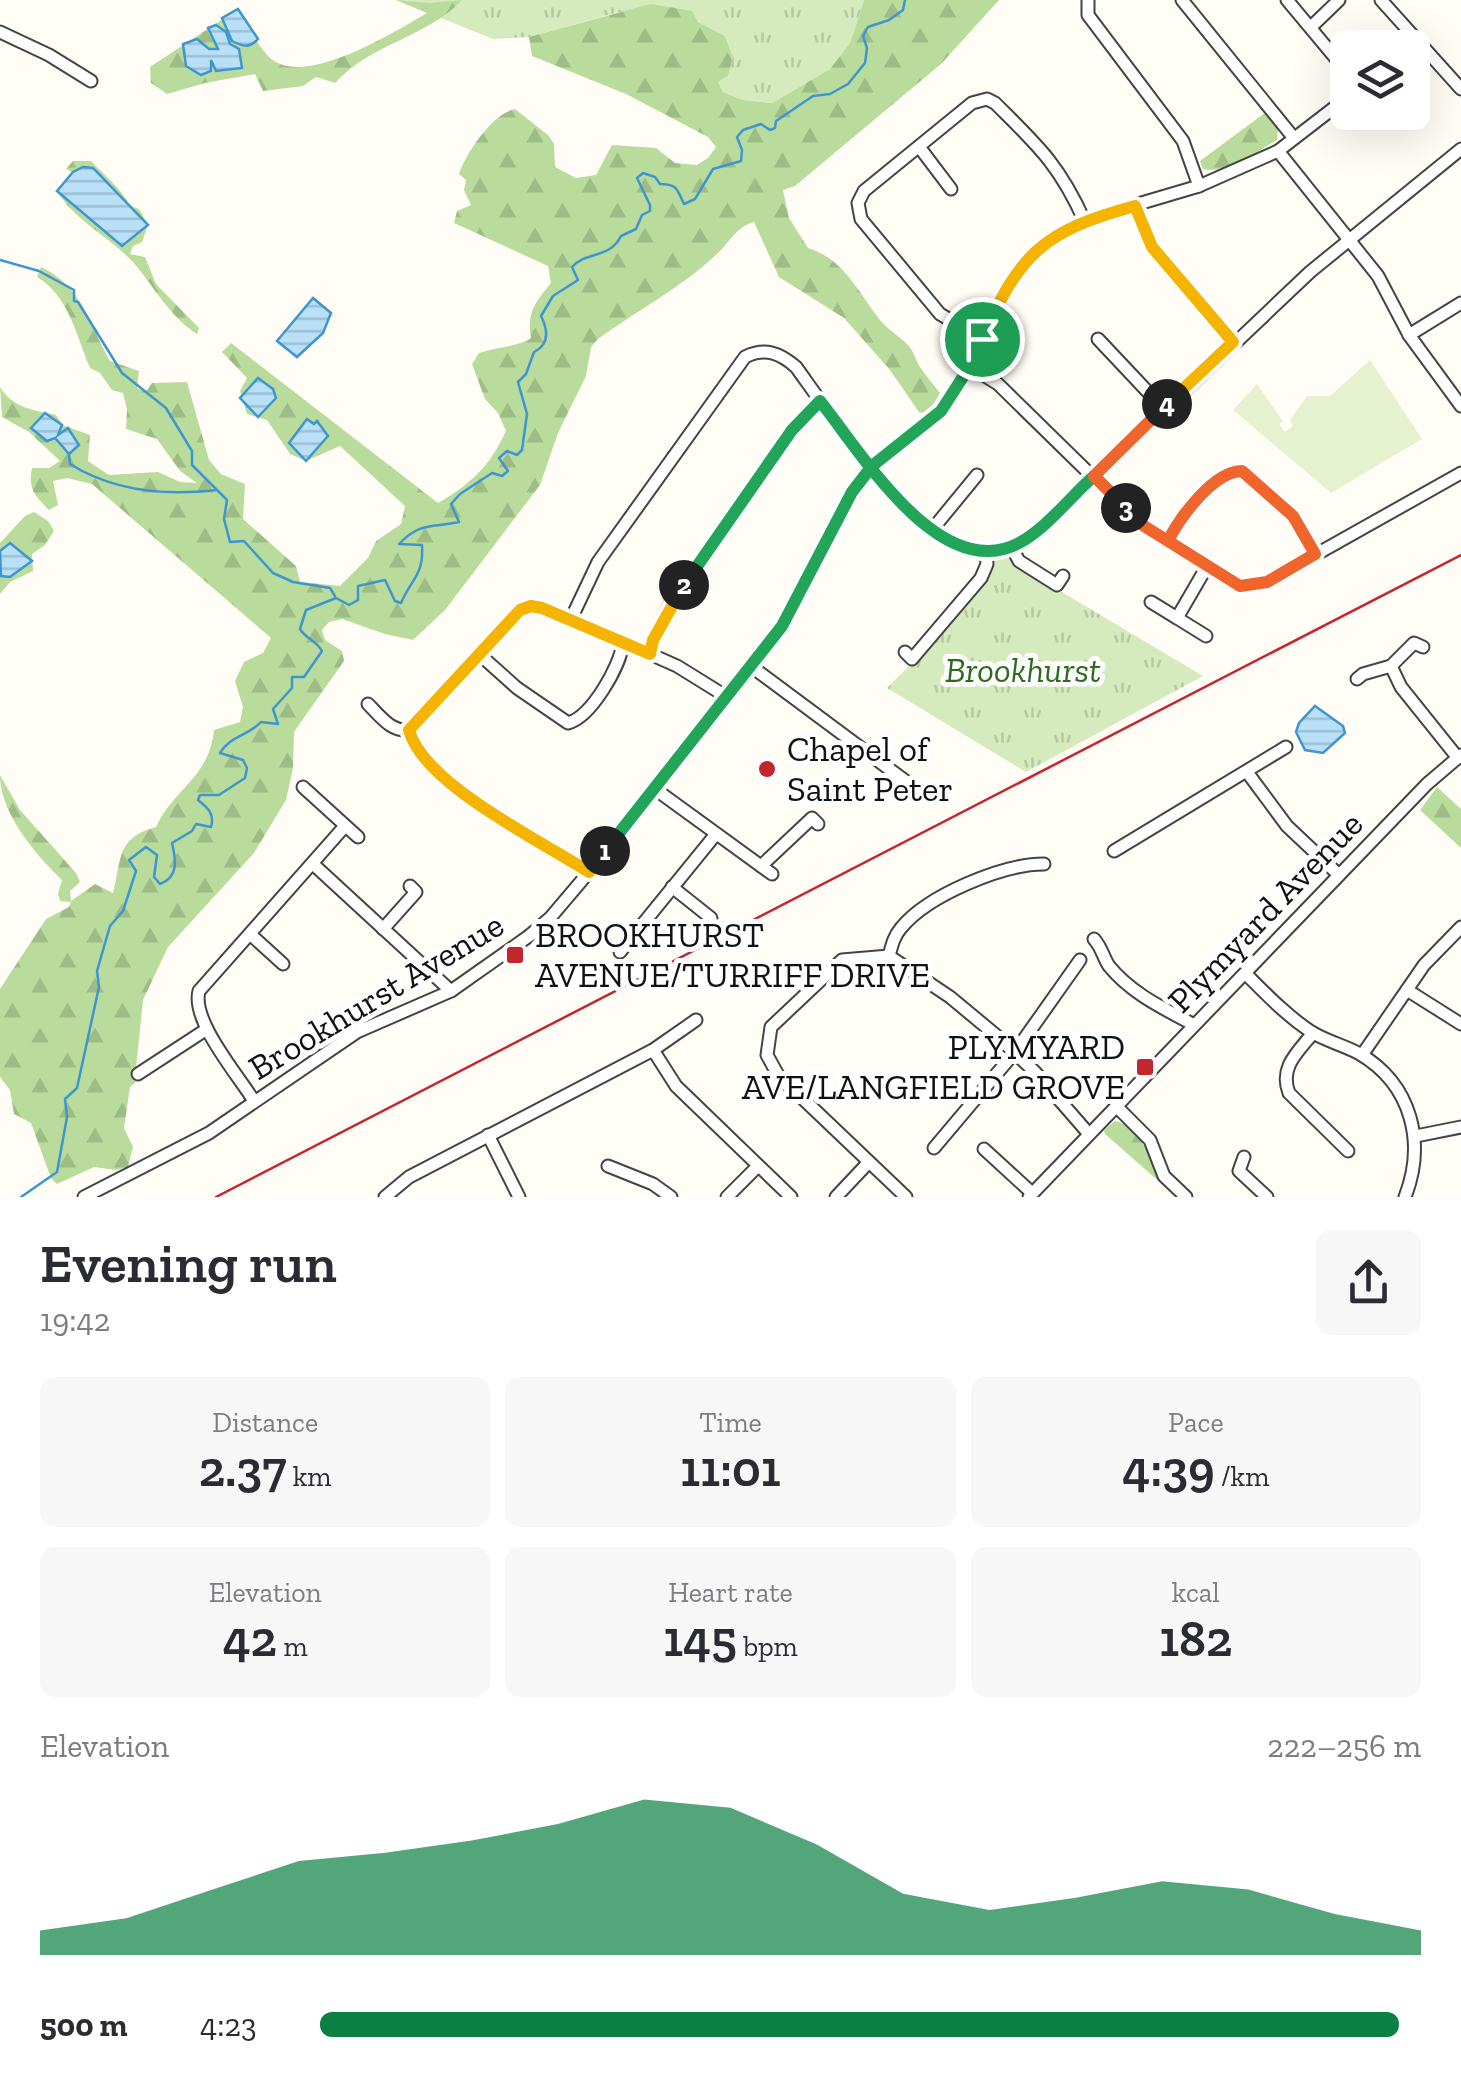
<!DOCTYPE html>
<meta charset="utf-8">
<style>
:root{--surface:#fff;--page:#f7f7f7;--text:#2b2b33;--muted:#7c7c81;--accent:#0b8043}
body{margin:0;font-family:"Zilla Slab",serif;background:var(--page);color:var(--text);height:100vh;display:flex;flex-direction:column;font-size:38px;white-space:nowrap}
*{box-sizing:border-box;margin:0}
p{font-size:32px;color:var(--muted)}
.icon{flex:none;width:55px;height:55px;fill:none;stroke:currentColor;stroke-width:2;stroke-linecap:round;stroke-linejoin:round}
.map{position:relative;height:1197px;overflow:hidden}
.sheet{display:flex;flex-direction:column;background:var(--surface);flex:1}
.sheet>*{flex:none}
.fabs{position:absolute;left:1330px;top:30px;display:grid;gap:20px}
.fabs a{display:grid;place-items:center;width:100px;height:100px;border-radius:15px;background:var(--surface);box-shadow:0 10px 40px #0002;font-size:50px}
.pin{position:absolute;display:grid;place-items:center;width:85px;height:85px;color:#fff;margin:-42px;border:5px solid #fff;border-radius:50%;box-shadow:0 2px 10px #0007}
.km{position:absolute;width:50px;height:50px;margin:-25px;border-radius:50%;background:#222;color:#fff;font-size:28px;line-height:50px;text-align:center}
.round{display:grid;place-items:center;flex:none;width:105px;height:105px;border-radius:15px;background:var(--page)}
.summary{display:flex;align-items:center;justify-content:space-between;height:170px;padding:0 40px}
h1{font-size:55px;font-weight:600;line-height:75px}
.metrics{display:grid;grid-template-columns:repeat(3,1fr);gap:15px;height:170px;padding:10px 40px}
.metrics div{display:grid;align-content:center;border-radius:15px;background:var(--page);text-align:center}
.metrics b{font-size:50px;font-weight:600}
.metrics small{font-size:28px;font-weight:400}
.metrics p{font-size:28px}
.chart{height:280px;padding:20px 40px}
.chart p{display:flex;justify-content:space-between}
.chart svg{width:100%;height:180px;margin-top:10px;fill:var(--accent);opacity:.7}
ul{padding:0 40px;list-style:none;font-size:32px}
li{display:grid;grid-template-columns:160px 120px 1fr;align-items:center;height:75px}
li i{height:25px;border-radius:12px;background:var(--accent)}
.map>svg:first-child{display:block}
.grass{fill:url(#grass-tufts)}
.forest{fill:url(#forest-firs)}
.pitch{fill:#e6f2cf}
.water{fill:url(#water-rules);stroke:#3f96cf;stroke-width:2.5}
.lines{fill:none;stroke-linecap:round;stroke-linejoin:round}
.stream{stroke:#3f96cf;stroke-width:2.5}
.minor-casing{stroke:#444;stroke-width:15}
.minor{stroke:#fff;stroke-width:11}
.rail{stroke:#c4262e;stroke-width:2.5}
.split-1-casing{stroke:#fff;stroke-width:20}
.split-2-casing{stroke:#fff;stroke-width:20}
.split-3-casing{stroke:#fff;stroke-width:20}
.split-4-casing{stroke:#fff;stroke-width:20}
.split-5-casing{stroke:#fff;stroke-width:20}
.split-1{stroke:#22a559;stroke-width:12}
.split-2{stroke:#f5b400;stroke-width:12}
.split-3{stroke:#22a559;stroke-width:12}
.split-4{stroke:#f0652b;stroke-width:12}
.split-5{stroke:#f5b400;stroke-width:12}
.poi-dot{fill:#c4262e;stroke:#fff;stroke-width:4}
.labels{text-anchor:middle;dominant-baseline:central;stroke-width:10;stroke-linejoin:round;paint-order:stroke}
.park-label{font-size:35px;font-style:italic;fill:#2f6b1f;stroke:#fff}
.poi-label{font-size:35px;fill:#111;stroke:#fff;text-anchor:start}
.street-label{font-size:35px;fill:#111;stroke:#fff}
</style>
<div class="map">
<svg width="1461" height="1197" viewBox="0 0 1461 1197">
<defs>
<pattern id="grass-tufts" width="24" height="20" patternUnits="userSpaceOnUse" patternTransform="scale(2.5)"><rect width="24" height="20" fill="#d5ebbd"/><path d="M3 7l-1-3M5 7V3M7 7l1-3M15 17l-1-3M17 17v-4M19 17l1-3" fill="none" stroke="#b6c8a1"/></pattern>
<pattern id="forest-firs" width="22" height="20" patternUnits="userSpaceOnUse" patternTransform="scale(2.5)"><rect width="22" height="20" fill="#b9dc9c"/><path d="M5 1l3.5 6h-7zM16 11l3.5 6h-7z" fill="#9ebc85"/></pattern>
<pattern id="water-rules" width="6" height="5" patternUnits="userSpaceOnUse" patternTransform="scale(2.5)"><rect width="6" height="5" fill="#b9e0f7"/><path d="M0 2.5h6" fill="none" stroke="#9ebfd3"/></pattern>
</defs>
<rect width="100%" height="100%" fill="#fffdf5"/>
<g class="grass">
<path d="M396,0H864L850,43L830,69L772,103L743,100L723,92L718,82L728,76L733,57L725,36L698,22L619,12L529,37L493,39Z"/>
<path d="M1004,552L1018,566L1203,676L1026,772L887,688L914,661L992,556Z"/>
</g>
<g class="forest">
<path d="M396,0L430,3L462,0C428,37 371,43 335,83L316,77L303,86L263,91L255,74L205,83L167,94L151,83L150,67L238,9C247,24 256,43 268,56C301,91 394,32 427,13Z"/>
<path d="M864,0H999L941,64L795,186L783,190L789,218L808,248C844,259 858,292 880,320C888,330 901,337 909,346C914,352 916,361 920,367C926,376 933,384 940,393L927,415L919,412L890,370L844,318L779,277L754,222C738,226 731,240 719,252C684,286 638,310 598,339L591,347L586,376L558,433L540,485L445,610L413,640L385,634L342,619L329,622L322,630L325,640L342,651L344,661L294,732L293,768L286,800L254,853L168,947L143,1000L136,1068L132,1072L137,1081L130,1087L124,1128L133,1147L128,1167L116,1170L94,1167L57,1184L51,1178L31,1123L14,1114L10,1090L0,1077V989L46,919L69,907L71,902L60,901L58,894L62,880C35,854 0,813 0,775L20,810L76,873L80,882L70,891L71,901L95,884L113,893C122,858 116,838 156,827C175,787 209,778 214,730L240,722L243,707L235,681L244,662L263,653L271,638L92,484L67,478L53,481L58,505L49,510C34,495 28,489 32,468H49L60,461L29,432L2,417L0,387C13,408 33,410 56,415L63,425L90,435L88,461L109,475L158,472L180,482L197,483L180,471L157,439L126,429L127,409L123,393L112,390L100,373L90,368C76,335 69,296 37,277L41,267C82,286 89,324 110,361L139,371L137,388L146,392L152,383L187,382L209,460L221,474L245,484L243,519L296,566L300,582L340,586L368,558L376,541L401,524L405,506L340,446L306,461L290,454L267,420L247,414L240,391L247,378L222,352L231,343L438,503C471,484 490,466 506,431L498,413L485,399L472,364L479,353C495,347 519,347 531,338C526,313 536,301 551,283L548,266L454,223L457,211L471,205L464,190L466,180L459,174C466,153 493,113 515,109L549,136L554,144L555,167L576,178L596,175L612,145L656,148L675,163L697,165L708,158L716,147L708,137L626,94L532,56L529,37L650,4L692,11L698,22L725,36L733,57L728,76L718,82L723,92L743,100L772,103L830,69L850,43Z"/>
<path d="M1266,112L1278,127L1277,140C1256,152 1227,175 1203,169L1200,161Z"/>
<path d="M73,161H91C104,175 122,189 130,206L139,209L148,225L142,242L133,246L130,254L145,257L156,284L199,328L197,334C171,317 157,292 138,268C114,238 78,225 57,191L72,172L66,169Z"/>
<path d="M34,512L48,521L54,531L45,545L32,554L33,571L10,582L0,594V543L25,516Z"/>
<path d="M1437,787L1461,809V848L1420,810Z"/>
<path d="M1115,1121C1139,1127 1147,1152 1157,1172C1160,1179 1167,1185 1171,1192L1105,1134L1104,1130Z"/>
</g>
<path class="pitch" d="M1370,360L1422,439L1331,493L1233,410L1257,384L1283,421L1279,424L1285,432L1293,426L1290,420L1307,396H1330Z"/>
<g class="water">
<path d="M238,9L258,39C249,49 242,46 232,41L222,18Z"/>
<path d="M216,25L226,32L230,44L239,49L242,68L216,71L211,60V71L201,75L186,66L183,44L197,39L209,49H218L208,28Z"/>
<path d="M83,167L93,168L148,225L122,246L57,191L73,172Z"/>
<path d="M313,298L331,313L323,333L297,357L277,341Z"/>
<path d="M258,378L273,389L276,398L258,417L240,398Z"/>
<path d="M45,413L62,425L58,435L68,428L79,445L69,454L55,438L47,441L31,428Z"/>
<path d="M307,419L314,424L317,421L328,436L306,461L289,443Z"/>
<path d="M10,543L32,561L10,577L1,576L0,551Z"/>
<path d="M1315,706L1343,726L1345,733L1323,753L1305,750L1296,732L1299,723Z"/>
</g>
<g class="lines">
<g class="stream">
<path d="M0,260L39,271L74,290V301L78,302L122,373L166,408L192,451V465L217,490C166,496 113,491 70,464L69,454"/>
<path d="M218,491L227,500L224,519L230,542L244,541L273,573L293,582L330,588L335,596"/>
<path d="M21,1197L57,1172L67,1117L65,1099L77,1088L99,987L97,971L110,926L123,911L136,871L129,860L146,847L157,855L154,877L160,884C179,877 176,860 172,843L192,831L196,824L211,827C215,814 208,808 198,800L200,795H219L245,778L247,768L243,760L220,753C230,736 248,736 261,722L278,724L273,709L292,688V677H304L322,651C316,640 306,639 300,629L306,610L336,598L349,605L358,600V586L385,580L395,601L401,603C411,579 424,576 422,545L399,544C421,521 433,528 459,522L451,504L460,494L492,473L502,476L508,471L499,458L507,451L517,455L522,450L527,414L518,382L526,374L534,352C550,344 548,330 541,316L553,296L578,280L572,267C586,251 610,259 621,236L636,229L642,215L650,211V205L637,178L643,173L655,177L660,184C678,184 677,190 684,204L695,199L713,169L741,161L742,150L737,137L743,130L761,124L770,130L775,128L776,121L813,96L830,94L848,84L865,63L867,48L863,36L868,27L889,20L903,10L905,0"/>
</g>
<defs>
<g id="minor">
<path d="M1088,0V15L1183,141L1199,186"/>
<path d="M1182,0L1293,137"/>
<path d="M1287,0L1348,73"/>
<path d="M1381,0L1461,89"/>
<path d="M1311,27L1339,0"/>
<path d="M0,32L49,55L91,81"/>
<path d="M920,148L951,189"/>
<path d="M1278,151L1378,276L1409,335L1461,406"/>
<path d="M1135,206L1152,247L1233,342"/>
<path d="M1409,335L1461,303"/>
<path d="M982,339L940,314L861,219L858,203L864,191L972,103L987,99L995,103C1037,145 1059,164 1084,220"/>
<path d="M1098,339L1163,408"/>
<path d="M969,366L998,384L1143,526L1240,586L1267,582L1461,473"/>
<path d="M931,531L977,475"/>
<path d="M1168,541C1180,517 1214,471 1242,471L1293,516L1315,553"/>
<path d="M1011,546L1019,561L1057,585L1063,576"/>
<path d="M1151,602L1177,618"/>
<path d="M571,619L598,562L745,357C765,347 780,353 796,367C830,414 915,541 972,550C996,554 1017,544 1037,531L1310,272L1461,149"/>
<path d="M1206,636L1177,618L1206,568"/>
<path d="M905,652L912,659L981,578L987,564L986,551"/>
<path d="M479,654L517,688L568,723C591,717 620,667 623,643"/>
<path d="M650,655C661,598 718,540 751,492C772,461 791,426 820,401"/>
<path d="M1391,666L1401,687L1458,758"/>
<path d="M752,667L927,797"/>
<path d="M1357,679L1363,674L1391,666L1414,643L1423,647"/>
<path d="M368,704C380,716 391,732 409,730"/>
<path d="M1247,772L1287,826L1339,875"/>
<path d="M303,787L358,837"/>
<path d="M655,789L772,874"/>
<path d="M1114,851L1286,747"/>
<path d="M313,864L451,991"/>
<path d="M761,866L812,818L818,824"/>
<path d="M589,872C541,841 424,785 409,730L521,610L531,606L571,619L677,666L727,697"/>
<path d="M672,887L711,918"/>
<path d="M383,929L416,892L410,886"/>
<path d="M250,934L283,964"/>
<path d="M1094,939C1102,948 1103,957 1109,966C1132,994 1163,1008 1194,1025"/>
<path d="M620,952L716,834"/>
<path d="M889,956C892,945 894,936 901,928C928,895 1003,864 1044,864"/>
<path d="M1246,974C1266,994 1286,1015 1310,1031C1325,1041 1344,1045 1360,1054C1412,1085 1426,1143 1405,1197"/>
<path d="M1407,990L1461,1024"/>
<path d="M1313,1033C1298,1052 1279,1067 1289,1093L1348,1151"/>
<path d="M653,1050L696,1020"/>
<path d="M1362,1055L1424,965L1461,927"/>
<path d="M138,1074L207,1029"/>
<path d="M254,1101C238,1075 191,1021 199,991L345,826"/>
<path d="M1116,1106L1150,1140L1164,1176L1186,1197"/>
<path d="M488,1135L519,1197"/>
<path d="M1416,1136L1461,1127"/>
<path d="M934,1148L1015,1052L1080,960"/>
<path d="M984,1149L1032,1193"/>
<path d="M1244,1157L1239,1171L1267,1197"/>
<path d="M608,1166L653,1184L671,1197"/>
<path d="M84,1197L209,1133L357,1032L451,991L529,936L550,918L589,872L752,667L781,626L835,521L873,466L941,411L969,366L998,301L1026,260L1041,247L1084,220L1199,186L1278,151L1348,97"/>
<path d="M385,1197L409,1177L653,1050L676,1086L791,1197"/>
<path d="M727,1197L758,1166"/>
<path d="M836,1197L869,1162"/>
<path d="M906,1197L778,1075L767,1055L771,1027L842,960L889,956L950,997L997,1036L1035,1072L1089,1134"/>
<path d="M1029,1197L1427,784L1461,755"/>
</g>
</defs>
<use href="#minor" class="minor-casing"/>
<use href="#minor" class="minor"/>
<path class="rail" d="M216,1197L1461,555"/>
</g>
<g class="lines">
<defs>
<path id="split-1" d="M605,851L782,626L852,492L872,466L941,411L970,366L982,339"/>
<path id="split-2" d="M605,851L589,872C541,841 423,784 409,730L520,610L531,606L542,608L650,654L653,640L684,585"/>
<path id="split-3" d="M684,585L792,430L820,401C861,452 940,585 1019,543C1047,528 1070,497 1094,476L1126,508"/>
<path id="split-4" d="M1126,508L1144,526L1168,541C1180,517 1214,471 1242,471L1293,516L1315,554L1267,582L1240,586L1144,526L1094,476L1167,404"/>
<path id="split-5" d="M982,339C1020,253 1043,231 1135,206L1152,247L1233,342L1167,404"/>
</defs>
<use href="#split-1" class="split-1-casing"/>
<use href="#split-2" class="split-2-casing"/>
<use href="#split-3" class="split-3-casing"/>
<use href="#split-4" class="split-4-casing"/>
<use href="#split-5" class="split-5-casing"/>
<use href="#split-1" class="split-1"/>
<use href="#split-2" class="split-2"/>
<use href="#split-3" class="split-3"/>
<use href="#split-4" class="split-4"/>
<use href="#split-5" class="split-5"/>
</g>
<g class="poi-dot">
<circle cx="767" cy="769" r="10"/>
<rect x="505" y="945" width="20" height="20" rx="5"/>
<rect x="1135" y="1057" width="20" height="20" rx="5"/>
</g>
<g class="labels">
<g class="park-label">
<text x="1023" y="670">Brookhurst</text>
</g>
<g class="poi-label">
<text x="787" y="749">Chapel of<tspan x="787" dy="40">Saint Peter</tspan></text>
<text x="535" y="935">BROOKHURST<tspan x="535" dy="40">AVENUE/TURRIFF DRIVE</tspan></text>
<text x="1125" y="1047" text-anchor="end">PLYMYARD<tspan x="1125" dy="40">AVE/LANGFIELD GROVE</tspan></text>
</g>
<g class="street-label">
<text transform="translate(1265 912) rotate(-46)">Plymyard Avenue</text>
<text transform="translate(376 996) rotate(-31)">Brookhurst Avenue</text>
</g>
</g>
</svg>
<div class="fabs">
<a><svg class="icon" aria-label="layers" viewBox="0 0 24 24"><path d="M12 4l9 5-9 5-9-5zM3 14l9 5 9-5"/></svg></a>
</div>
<div class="pin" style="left:982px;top:339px;background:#1e9e55"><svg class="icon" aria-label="arrive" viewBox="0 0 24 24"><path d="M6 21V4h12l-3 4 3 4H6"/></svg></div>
<b class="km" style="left:605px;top:851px">1</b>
<b class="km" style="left:684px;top:585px">2</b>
<b class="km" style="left:1126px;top:508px">3</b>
<b class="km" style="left:1167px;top:404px">4</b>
</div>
<section class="sheet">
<div class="summary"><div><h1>Evening run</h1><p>19:42</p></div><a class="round"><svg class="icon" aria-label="share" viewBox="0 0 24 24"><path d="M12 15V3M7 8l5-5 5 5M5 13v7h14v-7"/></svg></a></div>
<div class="metrics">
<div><p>Distance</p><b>2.37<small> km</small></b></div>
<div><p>Time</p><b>11:01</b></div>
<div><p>Pace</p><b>4:39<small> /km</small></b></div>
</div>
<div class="metrics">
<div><p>Elevation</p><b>42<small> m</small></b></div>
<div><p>Heart rate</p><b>145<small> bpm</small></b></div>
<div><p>kcal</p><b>182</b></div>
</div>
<div class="chart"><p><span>Elevation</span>222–256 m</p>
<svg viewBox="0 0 160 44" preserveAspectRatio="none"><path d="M0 44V38L10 35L20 28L30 21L40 19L50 16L60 12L70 6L80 8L90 17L100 29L110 33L120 30L130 26L140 28L150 34L160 38V44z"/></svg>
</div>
<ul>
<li><b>500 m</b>4:23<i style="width:98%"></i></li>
</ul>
</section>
